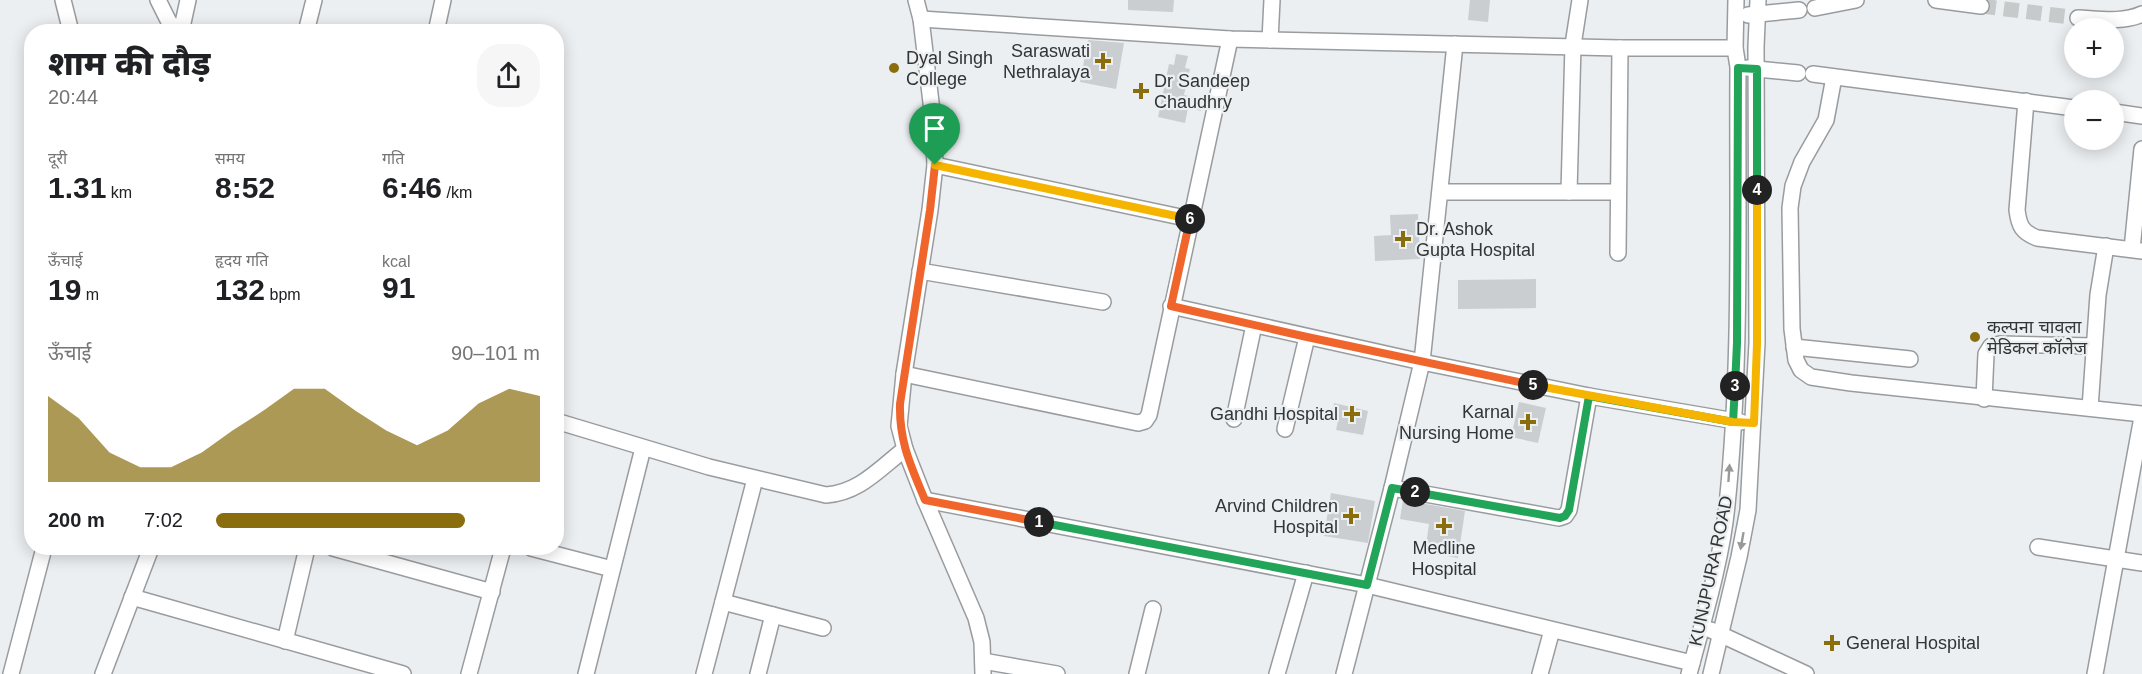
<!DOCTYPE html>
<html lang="hi">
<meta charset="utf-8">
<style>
:root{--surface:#fff;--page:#f6f6f6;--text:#202124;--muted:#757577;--accent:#8a6e0e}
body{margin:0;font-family:Helvetica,"Noto Sans Devanagari",sans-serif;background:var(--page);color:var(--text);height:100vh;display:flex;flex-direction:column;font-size:22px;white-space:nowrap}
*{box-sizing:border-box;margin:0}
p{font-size:20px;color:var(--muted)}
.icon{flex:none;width:33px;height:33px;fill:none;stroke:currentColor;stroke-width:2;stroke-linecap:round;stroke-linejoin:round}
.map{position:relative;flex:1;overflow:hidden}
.panel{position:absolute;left:24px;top:24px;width:540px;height:531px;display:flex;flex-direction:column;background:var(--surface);border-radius:24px;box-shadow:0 3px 15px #0003}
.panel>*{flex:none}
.buttons{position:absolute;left:2064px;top:18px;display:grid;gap:12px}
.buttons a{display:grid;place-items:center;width:60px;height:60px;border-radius:50%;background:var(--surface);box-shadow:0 3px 15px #0003;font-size:30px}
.pin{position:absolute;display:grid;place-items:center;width:51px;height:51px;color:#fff;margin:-62px -26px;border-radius:50% 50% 50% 0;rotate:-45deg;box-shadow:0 0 6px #0007}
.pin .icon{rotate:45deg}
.km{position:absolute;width:30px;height:30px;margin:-15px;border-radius:50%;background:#222;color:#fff;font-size:16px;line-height:30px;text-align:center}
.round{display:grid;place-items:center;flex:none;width:63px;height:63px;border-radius:24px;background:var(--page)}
.overview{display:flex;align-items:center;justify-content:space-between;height:102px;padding:0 24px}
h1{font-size:33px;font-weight:800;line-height:45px}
.stats{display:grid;grid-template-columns:repeat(3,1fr);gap:9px;height:102px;padding:6px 24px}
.stats div{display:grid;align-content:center}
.stats b{font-size:30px;font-weight:800}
.stats small{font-size:16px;font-weight:400}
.stats p{font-size:16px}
.chart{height:168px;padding:12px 24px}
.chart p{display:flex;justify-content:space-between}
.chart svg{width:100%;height:108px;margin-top:6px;fill:var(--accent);opacity:.7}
ul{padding:0 24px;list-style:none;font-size:20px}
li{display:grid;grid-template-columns:96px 72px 1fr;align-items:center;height:45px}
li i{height:15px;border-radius:8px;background:var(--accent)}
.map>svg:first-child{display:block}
.building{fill:#caced0}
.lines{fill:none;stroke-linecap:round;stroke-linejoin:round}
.minor-tunnel{stroke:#c6cacb;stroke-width:15;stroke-dasharray:15 8;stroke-linecap:butt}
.minor-casing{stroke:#999c9f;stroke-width:18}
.minor{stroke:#fff;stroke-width:15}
.oneway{fill:#989a9a}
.split-1-casing{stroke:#fff;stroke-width:12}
.split-2-casing{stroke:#fff;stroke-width:12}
.split-3-casing{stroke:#fff;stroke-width:12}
.split-4-casing{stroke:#fff;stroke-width:12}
.split-5-casing{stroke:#fff;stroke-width:12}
.split-6-casing{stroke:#fff;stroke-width:12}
.split-7-casing{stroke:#fff;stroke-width:12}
.split-1{stroke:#f0652b;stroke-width:8}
.split-2{stroke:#22a559;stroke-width:8}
.split-3{stroke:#22a559;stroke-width:8}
.split-4{stroke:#22a559;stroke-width:8}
.split-5{stroke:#f5b400;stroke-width:8}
.split-6{stroke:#f0652b;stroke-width:8}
.split-7{stroke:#f5b400;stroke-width:8}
.poi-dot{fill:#8a6e0e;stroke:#ebeff1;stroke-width:2}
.labels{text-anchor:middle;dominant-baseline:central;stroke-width:4.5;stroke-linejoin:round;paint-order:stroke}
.poi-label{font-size:18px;fill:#323435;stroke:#ebeff1;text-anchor:start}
.street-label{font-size:18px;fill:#323435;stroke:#ebeff1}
</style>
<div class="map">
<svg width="2142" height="674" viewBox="0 0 2142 674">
<rect width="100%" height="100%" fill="#ebeff1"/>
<g class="building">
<path d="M1128,0H1174L1173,12L1128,10Z"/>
<path d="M1470,0H1490L1488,22L1468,20Z"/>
<path d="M1088,40L1124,43L1116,89L1080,82Z"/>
<path d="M1176,54L1188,56L1185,68L1190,69L1184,95L1204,99L1201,111L1188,108L1185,123L1158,117L1169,64L1174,65Z"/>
<path d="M1418,214L1420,259L1375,261L1374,236L1391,235L1390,215Z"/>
<path d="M1536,279V308L1458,309V280Z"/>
<path d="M1519,402L1546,408L1538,443L1511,437Z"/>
<path d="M1334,403L1368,411L1363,435L1336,430L1339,416L1331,414Z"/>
<path d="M1331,493L1375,501L1368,543L1324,536Z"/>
<path d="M1403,500L1465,511L1458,558L1425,552L1429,524L1400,519Z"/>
</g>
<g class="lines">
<path class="minor-tunnel" d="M1981,6L2078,18"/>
<defs>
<g id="minor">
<path d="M63,0L71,32"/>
<path d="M158,0L169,22L179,32"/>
<path d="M916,0L921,19L933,119L935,165L930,210L904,374L899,426L905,449L925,500L976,618L982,642L983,674"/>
<path d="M1936,0L1981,6"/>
<path d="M1815,8L1856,0"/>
<path d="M1748,15L1799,10"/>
<path d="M2078,18C2099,19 2123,23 2142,14"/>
<path d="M921,19L1230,39L1620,48H1735"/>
<path d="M181,32L188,0"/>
<path d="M306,32L314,0"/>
<path d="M436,32L443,0"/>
<path d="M1270,40L1272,0"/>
<path d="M1747,68L1798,73"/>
<path d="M1813,74L2074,108"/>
<path d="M1834,77L1826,120L1802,162L1793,186L1790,208L1792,329L1796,360L1801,370L1811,377L1851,383L2142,414"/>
<path d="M2026,101L2017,210C2019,226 2022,232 2037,238L2142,251"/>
<path d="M2114,112L2142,116"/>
<path d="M935,165L1190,219"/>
<path d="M1441,192H1618"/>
<path d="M1569,192L1573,45L1580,0"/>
<path d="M2132,249L2142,149"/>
<path d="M1618,253L1620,48"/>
<path d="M920,271L1103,302"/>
<path d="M1171,306L1422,362L1589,396L1741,422"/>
<path d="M1794,347L1910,359"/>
<path d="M904,374L1138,423L1145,421L1149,415L1230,39"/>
<path d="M1984,399L1986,354L1991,346L2000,344L2094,346"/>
<path d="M2090,408L2098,295L2106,246"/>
<path d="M1234,419L1254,325"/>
<path d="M556,421L709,467L826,495C859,493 879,469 905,449"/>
<path d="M1285,429L1307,337"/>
<path d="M1392,488L1559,518L1565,516L1569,510L1589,396"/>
<path d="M925,500L1367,585L1692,663"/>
<path d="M2038,547L2142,563"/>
<path d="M333,548L492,592"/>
<path d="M531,548L612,569"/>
<path d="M132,597L403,674"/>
<path d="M723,602L823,628"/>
<path d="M1711,630L1806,674"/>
<path d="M285,641L307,548"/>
<path d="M983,661L1057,674"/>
<path d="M11,674L44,548"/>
<path d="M103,674L151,548"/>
<path d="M469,674L503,548"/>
<path d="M586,674L643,448"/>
<path d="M704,674L755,479"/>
<path d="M758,674L773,615"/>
<path d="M1137,674L1153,609"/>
<path d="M1277,674L1306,573"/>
<path d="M1344,674L1392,488L1422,362L1455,44"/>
<path d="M1540,674L1552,630"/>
<path d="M1689,674C1703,621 1722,559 1727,505C1742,360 1737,213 1738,67L1735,48L1736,0"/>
<path d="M1711,674L1739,557L1748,510L1757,343L1756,47L1758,0"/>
<path d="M2095,674L2142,417"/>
</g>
</defs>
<use href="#minor" class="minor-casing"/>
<use href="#minor" class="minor"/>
</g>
<defs><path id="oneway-solid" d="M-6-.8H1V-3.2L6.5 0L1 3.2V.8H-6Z" transform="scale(1.5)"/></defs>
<g class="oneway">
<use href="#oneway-solid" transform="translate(1729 473) rotate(-86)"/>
<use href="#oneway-solid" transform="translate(1742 541) rotate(100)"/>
</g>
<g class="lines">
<defs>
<path id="split-1" d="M935,165L930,210L900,404C899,442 911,466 925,500L1039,522"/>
<path id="split-2" d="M1039,522L1367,585L1392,488L1415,492"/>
<path id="split-3" d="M1415,492L1560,518L1565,516L1569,510L1589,396L1733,422L1735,386"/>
<path id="split-4" d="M1735,386L1737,343L1738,68L1757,69V190"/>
<path id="split-5" d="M1533,385L1733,422L1754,423L1757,344V190"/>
<path id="split-6" d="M1190,219L1171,306L1307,337L1533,385"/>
<path id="split-7" d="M935,165L1190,219"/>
</defs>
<use href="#split-1" class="split-1-casing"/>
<use href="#split-2" class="split-2-casing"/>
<use href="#split-3" class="split-3-casing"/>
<use href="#split-4" class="split-4-casing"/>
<use href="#split-5" class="split-5-casing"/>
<use href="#split-6" class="split-6-casing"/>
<use href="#split-7" class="split-7-casing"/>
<use href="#split-1" class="split-1"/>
<use href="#split-2" class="split-2"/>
<use href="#split-3" class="split-3"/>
<use href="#split-4" class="split-4"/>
<use href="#split-5" class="split-5"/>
<use href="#split-6" class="split-6"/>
<use href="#split-7" class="split-7"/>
</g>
<g class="poi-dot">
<path d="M1100 52h6v6h6v6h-6v6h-6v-6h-6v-6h6z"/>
<circle cx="894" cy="68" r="6"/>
<path d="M1138 82h6v6h6v6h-6v6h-6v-6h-6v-6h6z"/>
<path d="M1400 230h6v6h6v6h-6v6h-6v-6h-6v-6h6z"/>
<circle cx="1975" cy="337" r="6"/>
<path d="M1349 405h6v6h6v6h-6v6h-6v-6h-6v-6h6z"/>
<path d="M1525 413h6v6h6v6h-6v6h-6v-6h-6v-6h6z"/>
<path d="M1348 507h6v6h6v6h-6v6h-6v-6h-6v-6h6z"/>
<path d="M1441 517h6v6h6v6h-6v6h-6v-6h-6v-6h6z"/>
<path d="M1829 634h6v6h6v6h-6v6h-6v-6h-6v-6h6z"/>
</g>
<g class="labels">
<g class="poi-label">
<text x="1090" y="51" text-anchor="end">Saraswati<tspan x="1090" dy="21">Nethralaya</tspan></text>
<text x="906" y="58">Dyal Singh<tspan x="906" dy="21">College</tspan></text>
<text x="1154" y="81">Dr Sandeep<tspan x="1154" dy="21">Chaudhry</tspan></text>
<text x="1416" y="229">Dr. Ashok<tspan x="1416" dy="21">Gupta Hospital</tspan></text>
<text x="1987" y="327">कल्पना चावला<tspan x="1987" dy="21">मेडिकल कॉलेज</tspan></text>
<text x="1514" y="412" text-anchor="end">Karnal<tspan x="1514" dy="21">Nursing Home</tspan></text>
<text x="1338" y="414" text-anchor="end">Gandhi Hospital</text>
<text x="1338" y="506" text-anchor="end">Arvind Children<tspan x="1338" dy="21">Hospital</tspan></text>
<text x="1444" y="548" text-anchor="middle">Medline<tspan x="1444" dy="21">Hospital</tspan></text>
<text x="1846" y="643">General Hospital</text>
</g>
<g class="street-label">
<text transform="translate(1711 571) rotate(-78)">KUNJPURA ROAD</text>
</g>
</g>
</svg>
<div class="buttons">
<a>+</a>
<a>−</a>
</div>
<div class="pin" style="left:935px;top:165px;background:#1e9e55"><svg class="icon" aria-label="arrive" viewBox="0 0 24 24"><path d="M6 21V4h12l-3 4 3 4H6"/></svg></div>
<b class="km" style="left:1039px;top:522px">1</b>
<b class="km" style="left:1415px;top:492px">2</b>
<b class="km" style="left:1735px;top:386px">3</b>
<b class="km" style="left:1757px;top:190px">4</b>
<b class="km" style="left:1533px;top:385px">5</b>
<b class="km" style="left:1190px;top:219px">6</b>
<section class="panel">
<div class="overview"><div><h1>शाम की दौड़</h1><p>20:44</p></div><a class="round"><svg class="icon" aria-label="share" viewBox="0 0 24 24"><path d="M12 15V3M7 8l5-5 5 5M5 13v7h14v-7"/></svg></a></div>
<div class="stats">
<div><p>दूरी</p><b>1.31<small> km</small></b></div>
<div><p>समय</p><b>8:52</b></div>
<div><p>गति</p><b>6:46<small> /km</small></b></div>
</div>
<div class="stats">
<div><p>ऊँचाई</p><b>19<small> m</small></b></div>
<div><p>हृदय गति</p><b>132<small> bpm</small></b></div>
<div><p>kcal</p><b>91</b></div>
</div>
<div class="chart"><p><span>ऊँचाई</span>90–101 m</p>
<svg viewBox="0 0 160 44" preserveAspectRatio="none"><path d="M0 44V9L10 18L20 32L30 38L40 38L50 32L60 23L70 15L80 6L90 6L100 15L110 23L120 29L130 23L140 12L150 6L160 9V44z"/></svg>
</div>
<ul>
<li><b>200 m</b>7:02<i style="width:77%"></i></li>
</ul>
</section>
</div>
